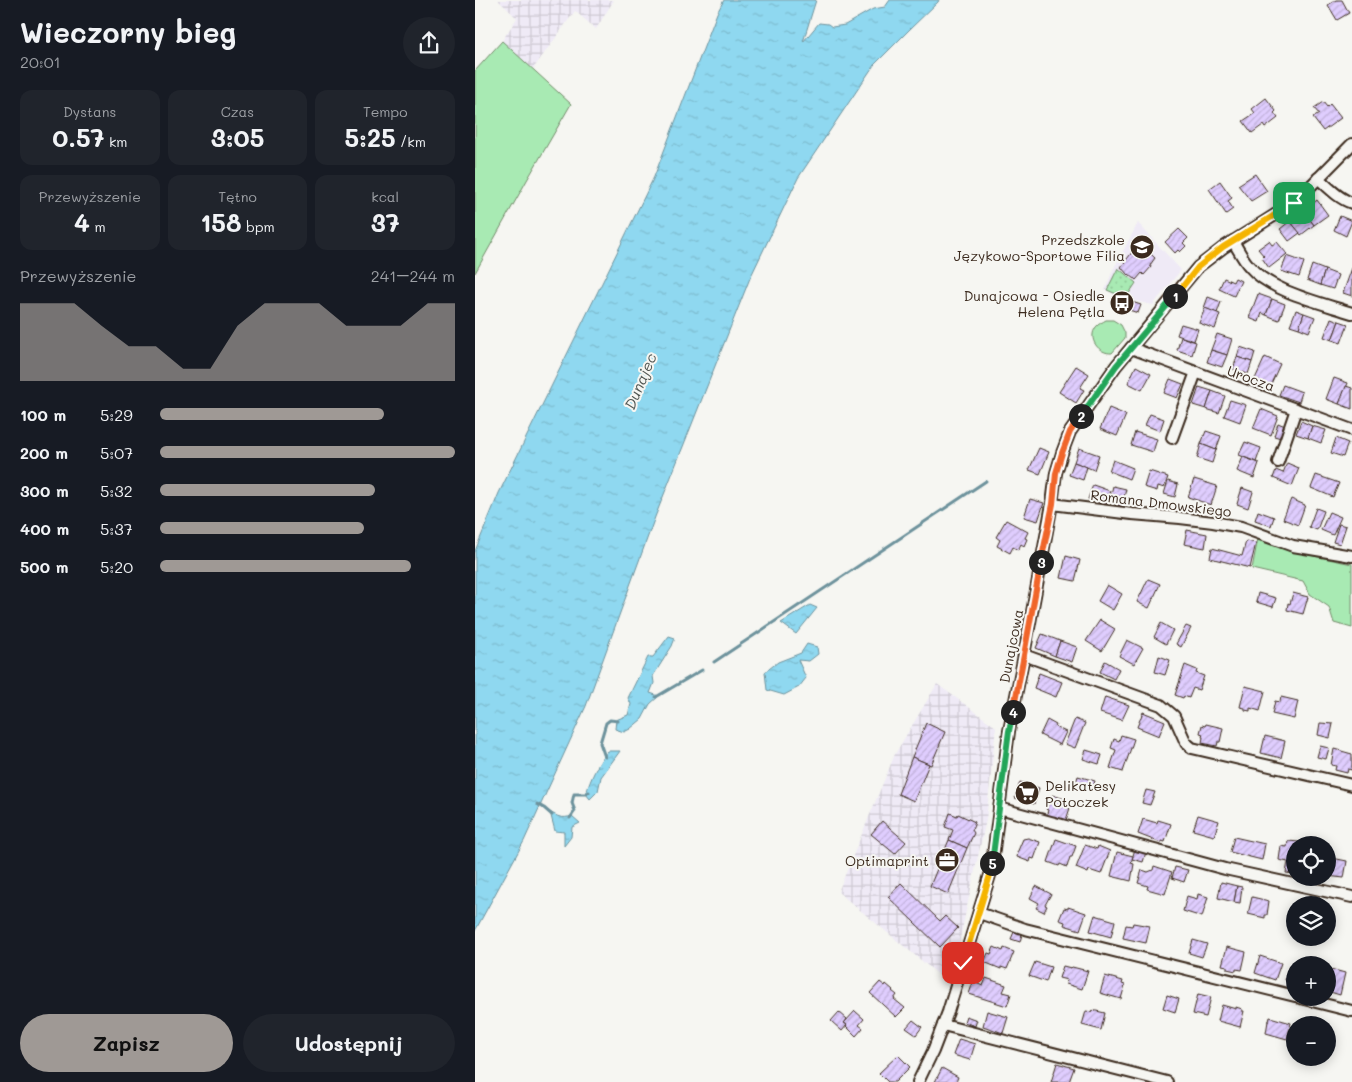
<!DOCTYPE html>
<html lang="pl">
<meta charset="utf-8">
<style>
:root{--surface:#171b24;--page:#20242c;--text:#f1f3f6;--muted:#9ea1a6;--accent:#9f9995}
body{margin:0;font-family:Mali,sans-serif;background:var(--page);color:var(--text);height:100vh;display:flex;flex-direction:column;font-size:19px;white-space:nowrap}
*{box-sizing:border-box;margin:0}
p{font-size:16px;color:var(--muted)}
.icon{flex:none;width:28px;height:28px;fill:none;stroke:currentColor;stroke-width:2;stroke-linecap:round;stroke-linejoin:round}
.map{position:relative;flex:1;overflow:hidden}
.side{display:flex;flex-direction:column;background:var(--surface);width:475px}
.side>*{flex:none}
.controls{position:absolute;left:811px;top:836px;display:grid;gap:10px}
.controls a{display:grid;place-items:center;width:50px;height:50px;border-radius:50%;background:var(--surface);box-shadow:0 2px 12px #0003;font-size:25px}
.pin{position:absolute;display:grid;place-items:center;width:42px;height:42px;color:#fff;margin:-21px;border-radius:10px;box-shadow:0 2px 8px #0006}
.km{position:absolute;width:25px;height:25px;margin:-12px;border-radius:50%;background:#222;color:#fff;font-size:14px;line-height:25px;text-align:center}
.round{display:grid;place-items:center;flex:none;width:52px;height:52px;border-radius:26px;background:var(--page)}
.headline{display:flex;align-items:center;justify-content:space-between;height:85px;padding:0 20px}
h1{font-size:28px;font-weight:800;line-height:38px}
.figures{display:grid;grid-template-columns:repeat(3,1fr);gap:8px;height:85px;padding:5px 20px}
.figures div{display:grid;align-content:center;border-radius:12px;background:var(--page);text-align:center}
.figures b{font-size:25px;font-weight:800}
.figures small{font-size:14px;font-weight:400}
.figures p{font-size:14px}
.chart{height:140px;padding:10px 20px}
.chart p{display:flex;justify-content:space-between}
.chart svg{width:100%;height:90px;margin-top:5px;fill:var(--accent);opacity:.7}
.action{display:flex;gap:10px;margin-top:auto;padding:10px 20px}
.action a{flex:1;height:58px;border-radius:30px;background:var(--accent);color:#111;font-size:20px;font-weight:800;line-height:58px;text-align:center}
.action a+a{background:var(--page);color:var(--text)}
ul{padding:0 20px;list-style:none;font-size:16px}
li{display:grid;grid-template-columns:80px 60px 1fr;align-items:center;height:38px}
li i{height:12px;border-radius:6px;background:var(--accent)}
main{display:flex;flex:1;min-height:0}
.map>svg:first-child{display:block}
.built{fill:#efeaf6}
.industrial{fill:url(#industrial-grid)}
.green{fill:#a8eab3;stroke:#728a68}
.park{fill:url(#park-dots);stroke:#728a68}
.water{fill:url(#water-ripples);stroke:#6d929c}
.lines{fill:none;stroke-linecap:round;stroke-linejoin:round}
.stream{stroke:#6d929c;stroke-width:3}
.building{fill:url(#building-hatch);stroke:#3b2a1e}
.minor-casing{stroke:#3b2a1e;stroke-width:14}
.minor{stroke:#f6f6f2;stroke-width:10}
.split-1-casing{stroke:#fff;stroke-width:10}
.split-2-casing{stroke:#fff;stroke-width:10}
.split-3-casing{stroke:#fff;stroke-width:10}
.split-4-casing{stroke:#fff;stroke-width:10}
.split-5-casing{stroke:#fff;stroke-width:10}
.split-6-casing{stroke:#fff;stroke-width:10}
.split-1{stroke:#f5b400;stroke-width:6}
.split-2{stroke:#22a559;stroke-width:6}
.split-3{stroke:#f0652b;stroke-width:6}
.split-4{stroke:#f0652b;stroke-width:6}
.split-5{stroke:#22a559;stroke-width:6}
.split-6{stroke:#f5b400;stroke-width:6}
.labels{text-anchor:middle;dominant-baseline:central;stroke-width:4;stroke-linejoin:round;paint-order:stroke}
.poi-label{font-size:14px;fill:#3b2a1e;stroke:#f6f6f2;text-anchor:end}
.street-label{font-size:14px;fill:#3b2a1e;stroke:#f6f6f2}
.water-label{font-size:15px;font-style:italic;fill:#505652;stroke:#f6f6f2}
</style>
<main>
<section class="side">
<div class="headline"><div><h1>Wieczorny bieg</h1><p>20:01</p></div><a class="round"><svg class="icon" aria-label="share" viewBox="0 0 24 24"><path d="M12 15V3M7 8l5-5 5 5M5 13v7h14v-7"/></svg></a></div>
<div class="figures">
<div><p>Dystans</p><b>0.57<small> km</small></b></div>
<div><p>Czas</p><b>3:05</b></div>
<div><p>Tempo</p><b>5:25<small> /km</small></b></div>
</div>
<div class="figures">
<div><p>Przewyższenie</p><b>4<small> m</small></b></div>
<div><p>Tętno</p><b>158<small> bpm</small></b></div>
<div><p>kcal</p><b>37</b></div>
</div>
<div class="chart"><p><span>Przewyższenie</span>241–244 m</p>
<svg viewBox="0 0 160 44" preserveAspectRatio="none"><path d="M0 44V6L10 6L20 6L30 17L40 27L50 27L60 38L70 38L80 17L90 6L100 6L110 6L120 17L130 17L140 17L150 6L160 6V44z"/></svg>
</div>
<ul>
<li><b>100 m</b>5:29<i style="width:76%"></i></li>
<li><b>200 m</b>5:07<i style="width:100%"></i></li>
<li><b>300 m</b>5:32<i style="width:73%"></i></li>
<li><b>400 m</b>5:37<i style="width:69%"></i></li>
<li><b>500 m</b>5:20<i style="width:85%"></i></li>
</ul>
<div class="action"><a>Zapisz</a><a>Udostępnij</a></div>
</section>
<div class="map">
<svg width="877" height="1082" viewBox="0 0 877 1082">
<defs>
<pattern id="industrial-grid" width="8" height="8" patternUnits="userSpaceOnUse" patternTransform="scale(1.25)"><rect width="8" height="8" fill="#efeaf6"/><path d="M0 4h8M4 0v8" fill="none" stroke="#cec9d2"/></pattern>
<pattern id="park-dots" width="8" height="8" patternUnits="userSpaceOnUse" patternTransform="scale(1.25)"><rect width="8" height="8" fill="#a8eab3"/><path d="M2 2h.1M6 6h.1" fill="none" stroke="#92c99a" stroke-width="1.8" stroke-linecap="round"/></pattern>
<pattern id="water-ripples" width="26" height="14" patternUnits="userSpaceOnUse" patternTransform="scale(1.25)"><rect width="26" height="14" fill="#8fd8f0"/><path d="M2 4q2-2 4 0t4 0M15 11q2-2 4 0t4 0" fill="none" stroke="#7cbacd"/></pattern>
<pattern id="building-hatch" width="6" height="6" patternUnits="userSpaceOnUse" patternTransform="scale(1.25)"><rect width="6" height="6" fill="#dfcdfe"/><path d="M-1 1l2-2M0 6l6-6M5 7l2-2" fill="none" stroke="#c0b0d9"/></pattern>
</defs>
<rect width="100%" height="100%" fill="#f6f6f2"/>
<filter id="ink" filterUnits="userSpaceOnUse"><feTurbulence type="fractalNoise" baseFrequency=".02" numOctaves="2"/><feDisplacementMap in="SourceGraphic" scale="10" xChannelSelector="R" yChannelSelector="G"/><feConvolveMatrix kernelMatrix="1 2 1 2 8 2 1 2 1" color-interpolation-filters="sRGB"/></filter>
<g filter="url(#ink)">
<path class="built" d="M663,223L706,270L678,305L650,299L630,290L638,270Z"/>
<g class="industrial">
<path d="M23,0H139L121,29L100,11L58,69L27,41L42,18Z"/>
<path d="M462,684L521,727L511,820L475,984L363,892L420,754Z"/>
</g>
<g class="green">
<path d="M27,41L96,104L52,180L0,273V71Z"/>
<path d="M631,320H638L646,325L650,333V338L637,353C624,354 612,339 621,327C623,324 628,322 631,320Z"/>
<path d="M783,538L820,552L877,564V628L859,623L854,607L835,594L828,581L777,569Z"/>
</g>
<path class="park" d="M643,268L661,283L651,298L632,290Z"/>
<g class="water">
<path d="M249,0H341L328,42L344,23L353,24L357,27L370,25L398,9L410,7L415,0H464L463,2L434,30L399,65L323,178L275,278L180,517L111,706L49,841L0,931V551L24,493L179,177L242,13Z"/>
<path d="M335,605L342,608L321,634L306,623Z"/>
<path d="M194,636L200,638L197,646L178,676L179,683L175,693L184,696L175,704L167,719L155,729L149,732L140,729L141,720L153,715L156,704L153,698L173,657H178Z"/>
<path d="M332,644L342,647L343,654L334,661L323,660L331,678L324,687L309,695L292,690L290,672L303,662L326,653Z"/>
<path d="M133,751H145L126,777L123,791L115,799L111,794C115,780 123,762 133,751Z"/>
<path d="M75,812C83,817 87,819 97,816L105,823L97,827L96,837L89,846V832L80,831Z"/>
</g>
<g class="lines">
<g class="stream">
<path d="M239,662L511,481"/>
<path d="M181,697L227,670"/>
<path d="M130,757L125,743L131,723L135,720L143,721"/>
<path d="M62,804L69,808L77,815"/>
<path d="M95,818L100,811L97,803L99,794H111L114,792"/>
</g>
</g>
<g class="building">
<path d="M861,0H867L874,13L862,20L853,5Z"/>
<path d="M791,98L801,111L799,113L803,118L790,128L788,125L777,133L768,121L780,113L777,109Z"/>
<path d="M848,102L852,107L855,104L866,118L848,131L838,118L844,114L839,108Z"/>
<path d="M780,174L792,191L776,201L763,185Z"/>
<path d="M745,181L757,198L753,201L758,209L751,214L734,189Z"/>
<path d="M842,200L853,215L839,225L828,211Z"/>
<path d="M828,211L839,225L826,235L815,221Z"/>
<path d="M865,216L877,221L871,236L859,230Z"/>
<path d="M815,221L825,233L814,241L805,229Z"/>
<path d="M704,229L713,238L708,243L711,246L705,252L703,250L700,253L690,242Z"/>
<path d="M794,241L797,245L802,242L812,254L794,268L787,258L789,256L783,249Z"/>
<path d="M664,243L680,258L675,265L676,267L669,275L667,273L661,280L654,274L653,275L646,267Z"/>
<path d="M812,256L829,262L824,277L806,271Z"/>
<path d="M837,265L850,270L845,285L832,280Z"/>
<path d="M877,268V296L868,293Z"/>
<path d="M850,270L863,275L858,289L845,285Z"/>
<path d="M749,278L758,282L760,278L766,281L759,296L744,289Z"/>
<path d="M783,294L797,299L791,315L787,313L784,322L774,318Z"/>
<path d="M733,297L746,302L742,313L729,308Z"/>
<path d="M797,299L810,304L804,320L791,315Z"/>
<path d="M657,302L666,305L663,313L654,310Z"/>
<path d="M730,308L745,314L740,329L724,323Z"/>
<path d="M821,310L829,313L824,328L815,325Z"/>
<path d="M829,313L840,317L834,332L824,328Z"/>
<path d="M856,318L864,321L857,340L849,337Z"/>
<path d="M864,321L873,324L866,343L857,340Z"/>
<path d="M706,324L723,329L719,341L702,335Z"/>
<path d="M742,334L757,339L752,355L736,350Z"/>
<path d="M706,337L721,342L717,355L702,350Z"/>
<path d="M765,347L780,352L777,362L762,357Z"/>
<path d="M736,350L752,355L747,367L732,362Z"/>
<path d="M762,357L777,362L773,374L758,369Z"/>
<path d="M790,357L805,364L795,386L780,379Z"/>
<path d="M601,366L614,374L605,388L609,390L601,403L584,392Z"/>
<path d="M661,366L676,374L667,390L653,383Z"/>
<path d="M859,378L873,383L864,404L851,399Z"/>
<path d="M695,379L708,384L702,398L689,393Z"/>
<path d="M808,385L827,392L824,402L804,395Z"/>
<path d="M871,386L877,388V409L864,404Z"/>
<path d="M724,387L737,391L731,409L718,405Z"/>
<path d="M737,391L750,396L744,413L731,409Z"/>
<path d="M755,400L771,405L765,422L749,416Z"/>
<path d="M634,408L651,415L642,436L625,429Z"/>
<path d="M786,409L803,416L796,435L778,428Z"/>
<path d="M675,414L689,419L685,431L670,425Z"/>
<path d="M826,421L837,426L833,438L821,434Z"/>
<path d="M803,423L810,426L806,438L799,436Z"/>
<path d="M837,426L851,430L846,443L833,438Z"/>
<path d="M731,431L746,436L741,450L726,444Z"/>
<path d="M660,432L682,439L678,452L656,445Z"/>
<path d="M861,438L873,443L868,457L856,453Z"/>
<path d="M770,442L786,448L781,462L764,455Z"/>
<path d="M726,444L741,450L737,463L722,458Z"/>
<path d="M564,448L574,452L565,474L554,470Z"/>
<path d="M604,448L624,455L619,470L599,462Z"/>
<path d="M768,457L784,463L779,478L762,471Z"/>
<path d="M638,460L658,468L654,479L634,471Z"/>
<path d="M599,462L612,467L608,480L594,475Z"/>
<path d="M812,463L824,468L817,486L798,478L801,470L808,473Z"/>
<path d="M674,471L693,477L689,488L683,486L682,491L669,487Z"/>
<path d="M841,475L864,483L858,497L836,488Z"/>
<path d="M719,479L742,486L736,505L713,497Z"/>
<path d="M693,481L703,484L700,497L689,494Z"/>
<path d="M618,485L635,491L631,504L613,499Z"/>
<path d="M638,486L651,489L647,506L634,502Z"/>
<path d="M767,488L778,492L773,508L762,504Z"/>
<path d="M555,499L569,503L563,521L549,517Z"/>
<path d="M816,499L830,505L823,525L808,519Z"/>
<path d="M841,508L849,511L842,530L834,527Z"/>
<path d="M783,511L799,517L796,526L780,520Z"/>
<path d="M854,512L866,517L858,535L846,530Z"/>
<path d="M531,520L553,532L550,538L552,539L549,546L546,544L543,550L538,547L535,553L522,546L525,540L521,537Z"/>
<path d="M864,524L871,526L865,544L858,542Z"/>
<path d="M712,530L732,534L730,548L709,544Z"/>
<path d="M771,541L781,543L775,568L735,558L737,548L767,556Z"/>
<path d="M591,556L605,560L600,581L586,578Z"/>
<path d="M673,579L685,584L674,608L662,602Z"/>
<path d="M632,585L647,594L638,610L623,601Z"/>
<path d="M783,593L801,598L798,607L781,602Z"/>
<path d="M818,593L833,597L828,614L812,610L813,603L815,604Z"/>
<path d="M625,620L640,629L627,651L611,641Z"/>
<path d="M686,623L698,630L691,644L679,637Z"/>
<path d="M711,626L716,628L706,647L701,644Z"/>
<path d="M567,634L585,641L580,656L561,648Z"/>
<path d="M652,640L668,648L659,664L644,656Z"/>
<path d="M585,641L602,647L597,662L580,656Z"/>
<path d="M684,656L695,660L690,675L680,672Z"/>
<path d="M630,661L644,669L639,679L625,672Z"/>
<path d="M710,665L722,670L721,673L729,676L724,690L718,688L714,698L709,696L708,698L700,695Z"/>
<path d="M564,673L587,682L581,697L559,688Z"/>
<path d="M770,686L790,691L785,711L775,708V711L770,710V708L765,707Z"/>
<path d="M630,697L654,705L647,720L625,713Z"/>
<path d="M806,697L823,701L819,719L797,714L800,701L805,702Z"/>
<path d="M668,712L690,721L684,736L662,727Z"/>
<path d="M600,719L610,723L600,748L590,744Z"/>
<path d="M572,720L581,725L580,727L591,732L585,745L565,735Z"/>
<path d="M451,723L470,732L456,765L437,757Z"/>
<path d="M845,723L858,724L855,738L843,735Z"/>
<path d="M731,724L748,728L745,742H743L742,746L727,743L728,737H727L728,734L725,733L727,725L730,726Z"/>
<path d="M646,735L659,739L648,772L635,768L641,750L636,748L639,739L644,741Z"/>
<path d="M790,736L810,741L806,758L786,753Z"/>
<path d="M845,746L854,748L851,759L842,757Z"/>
<path d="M859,749L877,754V770L873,769L872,773L860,770L861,766L856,765Z"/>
<path d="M611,750L627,755L624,764L608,759Z"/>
<path d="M437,757L454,764L439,801L423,794Z"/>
<path d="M603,776L620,781L617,790L600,785Z"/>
<path d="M545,782L564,788L559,804L540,798Z"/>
<path d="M671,790L680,792L675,805L667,803Z"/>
<path d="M577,795L593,800L591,807L595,808L591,820L587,818L586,822L571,817L573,810L571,809L573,803L575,804Z"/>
<path d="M475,813L482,816L483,814L500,822L497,830L499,833L492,848L474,840L478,830L470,827Z"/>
<path d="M723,815L744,821L739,836L718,830Z"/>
<path d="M668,819L682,823L683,820L696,824L690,842L686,841V843L663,834Z"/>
<path d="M407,821L431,842L420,854L396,834Z"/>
<path d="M759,837L790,844L787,860L755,852Z"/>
<path d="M553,838L565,842L559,859L556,858L555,862L542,857L543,853H542L548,839Z"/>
<path d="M581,839L601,846L597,857H595L592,867L585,864L584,866L573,862Z"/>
<path d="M474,840L492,848L473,894L455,886Z"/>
<path d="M813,841L824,842L823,845H820V874L811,873L813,862L804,860L806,846L812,847Z"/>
<path d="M610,845L622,849L623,846L635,851L626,874L614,870L613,873L601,868Z"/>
<path d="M660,849L671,852L668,862L657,859Z"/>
<path d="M642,852L658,856L656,863L659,864L656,881L636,876Z"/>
<path d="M852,857L872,861L869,878L852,876Z"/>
<path d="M679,866L697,872L690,894L672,889L673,886L663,883L667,870L673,872L678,870Z"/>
<path d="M700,867L713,870L709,882L697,878Z"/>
<path d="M746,882L762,886L759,902L743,898Z"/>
<path d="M426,883L465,921L470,916L483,928L465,947L413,897Z"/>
<path d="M561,886L576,894L570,905L572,906L569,912L561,908L564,903L555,898Z"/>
<path d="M762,886L767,887L765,903L759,902Z"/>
<path d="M723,894L733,897L727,917L708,911L712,896L722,899Z"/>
<path d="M777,897L794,901L792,915H790V918L773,914Z"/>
<path d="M593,907L611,913L605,930L589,925L590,922L584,920L589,908L593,909Z"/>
<path d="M620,915L640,921L636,937L615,931Z"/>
<path d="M658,923L675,926L671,943L648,938L651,925L657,926Z"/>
<path d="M539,932L547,934L545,942L536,939Z"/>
<path d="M718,940L732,944L727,957L714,953Z"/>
<path d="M519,947L528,951L529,948L539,952L532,969L526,967V969L509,962L513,953L516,954Z"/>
<path d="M752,947L771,952L767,970L761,969V971L752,969V966L747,965Z"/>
<path d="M785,956L806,963L800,980L780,973Z"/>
<path d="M560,962L576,967L571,982L554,976Z"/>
<path d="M588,966L596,968L597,967L613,971L607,989L591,984L592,980L584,978Z"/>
<path d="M814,966L820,967V982L810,980Z"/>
<path d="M852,968L870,973L865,995L852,991Z"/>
<path d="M630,976L648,981L647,984L650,985L646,999L625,993Z"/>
<path d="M511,978L531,985L528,992L536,994L532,1006L494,994L498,982L508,986Z"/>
<path d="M405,982L410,986L411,984L418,990L417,991L422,995L419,999L430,1008L421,1017L395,993Z"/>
<path d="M723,994L736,997L731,1017L718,1014Z"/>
<path d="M692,995L704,999L700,1012L688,1008Z"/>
<path d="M747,1005L761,1009V1007L767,1009V1011H769L765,1027L743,1021Z"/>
<path d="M617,1010L630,1013L626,1030L607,1025L611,1011L617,1012Z"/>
<path d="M380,1011L389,1019L384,1025L388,1028L381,1036L371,1026L372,1025L369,1023Z"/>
<path d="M512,1011L533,1017L528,1033L508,1026Z"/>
<path d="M364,1012L372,1019L369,1023L372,1025L367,1031L356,1021Z"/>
<path d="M491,1016L502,1020L500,1026L489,1022Z"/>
<path d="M795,1017L816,1023L812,1039L791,1033L793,1021H794Z"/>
<path d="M438,1020L447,1027L441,1035L431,1028Z"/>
<path d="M484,1039L500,1044L495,1060L478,1055Z"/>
<path d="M423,1055L435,1067L420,1082H413L404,1073Z"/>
<path d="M582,1063L599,1068L594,1082H576Z"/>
<path d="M467,1068L483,1077L481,1082H460Z"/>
</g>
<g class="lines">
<defs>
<g id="minor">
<path d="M843,178C853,187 864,199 877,203"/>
<path d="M758,241C763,249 768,260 775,267C796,292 847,303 877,313"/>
<path d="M656,348L877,430"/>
<path d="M697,438L721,372"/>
<path d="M803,462L821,409"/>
<path d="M577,504L657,514L705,518L738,522L766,527L818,546L877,556"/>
<path d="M549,655L686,705L699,716L711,743L717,748L877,785"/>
<path d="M524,808L750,869L877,897"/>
<path d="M504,913L550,929L820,996"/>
<path d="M825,998L877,1011"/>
<path d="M468,1025L692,1082"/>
<path d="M443,1082L458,1051L473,1012L516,872L534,731L549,655L577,504L581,473L587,453L595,432L641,366L723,267L749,247L819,203L877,144"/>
</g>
</defs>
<use href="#minor" class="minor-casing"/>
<use href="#minor" class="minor"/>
</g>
</g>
<g class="lines" filter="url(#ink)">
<defs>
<path id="split-1" d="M700,296L723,267L748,247L819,203"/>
<path id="split-2" d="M606,416L641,366L700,296"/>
<path id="split-3" d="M566,562L578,504L581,473L587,453L595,432L606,416"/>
<path id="split-4" d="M538,712L549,655L566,562"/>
<path id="split-5" d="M517,863L534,731L538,712"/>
<path id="split-6" d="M488,963L516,872L517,863"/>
</defs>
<use href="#split-1" class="split-1-casing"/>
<use href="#split-2" class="split-2-casing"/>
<use href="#split-3" class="split-3-casing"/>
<use href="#split-4" class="split-4-casing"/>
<use href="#split-5" class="split-5-casing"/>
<use href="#split-6" class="split-6-casing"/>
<use href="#split-1" class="split-1"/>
<use href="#split-2" class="split-2"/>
<use href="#split-3" class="split-3"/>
<use href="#split-4" class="split-4"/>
<use href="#split-5" class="split-5"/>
<use href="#split-6" class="split-6"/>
</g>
<defs>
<symbol id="school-disc" viewBox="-11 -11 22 22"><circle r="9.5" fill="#3b2a1e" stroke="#f6f6f2"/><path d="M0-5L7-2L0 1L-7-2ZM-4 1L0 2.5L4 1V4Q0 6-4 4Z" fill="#fff"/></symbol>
<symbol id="bus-disc" viewBox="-11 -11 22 22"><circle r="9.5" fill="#3b2a1e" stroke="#f6f6f2"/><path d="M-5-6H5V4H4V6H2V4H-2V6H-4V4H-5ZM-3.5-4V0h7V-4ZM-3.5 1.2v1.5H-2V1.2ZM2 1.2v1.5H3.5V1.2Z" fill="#fff"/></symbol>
<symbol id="supermarket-disc" viewBox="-11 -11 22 22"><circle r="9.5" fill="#3b2a1e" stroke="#f6f6f2"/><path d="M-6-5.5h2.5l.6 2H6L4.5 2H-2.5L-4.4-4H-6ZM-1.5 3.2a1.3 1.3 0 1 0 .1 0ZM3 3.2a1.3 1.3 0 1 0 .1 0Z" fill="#fff"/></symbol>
<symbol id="office-disc" viewBox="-11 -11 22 22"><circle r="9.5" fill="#3b2a1e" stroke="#f6f6f2"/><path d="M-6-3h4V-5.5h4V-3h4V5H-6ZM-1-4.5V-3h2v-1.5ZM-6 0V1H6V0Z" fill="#fff"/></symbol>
</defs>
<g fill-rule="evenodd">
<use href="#school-disc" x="653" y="233" width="28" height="28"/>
<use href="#bus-disc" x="633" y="289" width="28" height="28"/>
<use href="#supermarket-disc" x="538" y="779" width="28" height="28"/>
<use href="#office-disc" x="458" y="846" width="28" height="28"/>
</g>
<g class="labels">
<g class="poi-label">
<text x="650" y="239">Przedszkole<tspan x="650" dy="16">Językowo-Sportowe Filia</tspan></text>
<text x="630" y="295">Dunajcowa - Osiedle<tspan x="630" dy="16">Helena Pętla</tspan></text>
<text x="570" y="785" text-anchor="start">Delikatesy<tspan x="570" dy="16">Potoczek</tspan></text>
<text x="454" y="860">Optimaprint</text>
</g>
<g class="street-label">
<text transform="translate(776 378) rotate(20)">Urocza</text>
<text transform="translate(686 503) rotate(7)">Romana Dmowskiego</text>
<text transform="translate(536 646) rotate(-79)">Dunajcowa</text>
</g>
<g class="water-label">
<text transform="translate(165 381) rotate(-67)">Dunajec</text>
</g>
</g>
</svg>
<div class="controls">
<a><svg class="icon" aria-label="locate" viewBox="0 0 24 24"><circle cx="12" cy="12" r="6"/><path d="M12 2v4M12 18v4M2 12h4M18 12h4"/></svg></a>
<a><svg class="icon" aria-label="layers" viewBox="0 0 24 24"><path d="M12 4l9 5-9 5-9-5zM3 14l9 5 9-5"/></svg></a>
<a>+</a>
<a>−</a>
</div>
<div class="pin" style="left:819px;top:203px;background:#1e9e55"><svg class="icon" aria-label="arrive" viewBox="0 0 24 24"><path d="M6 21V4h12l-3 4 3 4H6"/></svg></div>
<div class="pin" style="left:488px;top:963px;background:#d93025"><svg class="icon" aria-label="check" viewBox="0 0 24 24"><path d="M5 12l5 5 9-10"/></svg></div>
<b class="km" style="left:700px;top:296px">1</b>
<b class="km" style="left:606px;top:416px">2</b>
<b class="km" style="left:566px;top:562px">3</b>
<b class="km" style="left:538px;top:712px">4</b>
<b class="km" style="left:517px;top:863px">5</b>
</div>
</main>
